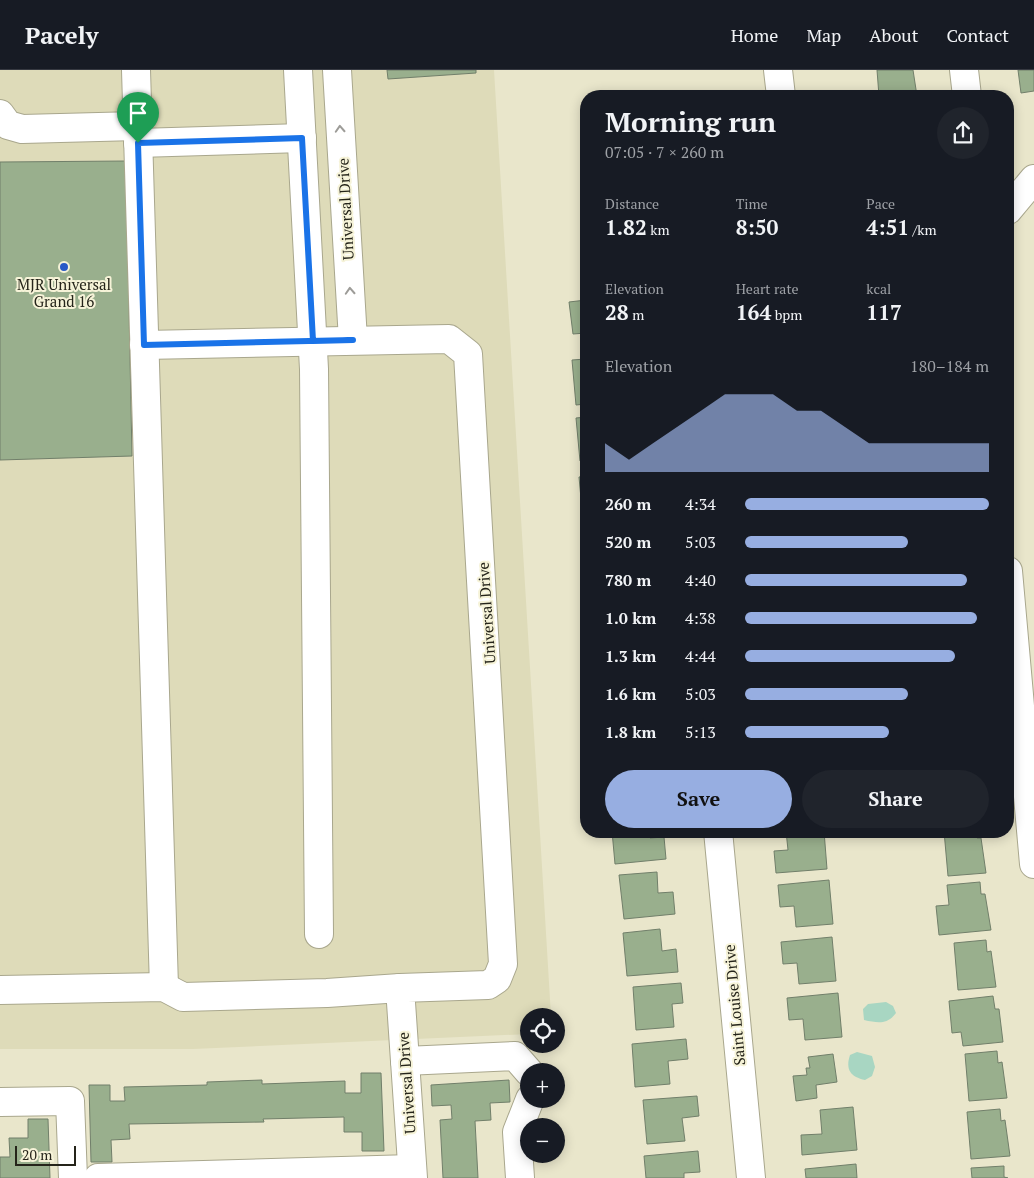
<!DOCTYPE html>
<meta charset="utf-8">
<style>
:root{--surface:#171b24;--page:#20242c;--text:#f1f3f6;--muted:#9ea1a6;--line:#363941;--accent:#97aee1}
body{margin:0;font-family:"PT Serif",serif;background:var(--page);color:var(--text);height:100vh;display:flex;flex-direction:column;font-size:19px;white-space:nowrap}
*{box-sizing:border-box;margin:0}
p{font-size:16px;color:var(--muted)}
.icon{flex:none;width:28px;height:28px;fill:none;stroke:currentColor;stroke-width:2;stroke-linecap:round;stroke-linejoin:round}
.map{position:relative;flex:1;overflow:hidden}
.panel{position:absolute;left:580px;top:20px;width:434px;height:748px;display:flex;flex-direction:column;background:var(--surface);border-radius:20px;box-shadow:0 2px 12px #0003}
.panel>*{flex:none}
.buttons{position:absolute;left:520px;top:938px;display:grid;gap:10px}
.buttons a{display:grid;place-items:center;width:45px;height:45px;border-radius:50%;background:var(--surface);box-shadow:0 2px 12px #0003;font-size:25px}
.scale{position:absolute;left:15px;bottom:12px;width:61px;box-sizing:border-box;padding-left:5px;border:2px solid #25241a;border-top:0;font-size:14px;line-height:18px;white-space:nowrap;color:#25241a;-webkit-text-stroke:4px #f6f3d8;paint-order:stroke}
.pin{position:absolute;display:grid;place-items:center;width:42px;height:42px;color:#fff;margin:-51px -21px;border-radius:50% 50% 50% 0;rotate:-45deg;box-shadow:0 0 5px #0007}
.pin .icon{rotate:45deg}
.round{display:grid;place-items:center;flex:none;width:52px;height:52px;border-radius:26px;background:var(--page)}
.head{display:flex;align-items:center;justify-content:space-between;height:85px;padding:0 25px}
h1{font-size:28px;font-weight:600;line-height:38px}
.stats{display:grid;grid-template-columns:repeat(3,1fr);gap:8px;height:85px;padding:5px 25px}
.stats div{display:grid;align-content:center}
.stats b{font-size:21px;font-weight:600}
.stats small{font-size:14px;font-weight:400}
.stats p{font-size:14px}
.chart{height:140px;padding:10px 25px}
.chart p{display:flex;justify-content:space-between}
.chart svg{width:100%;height:90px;margin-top:5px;fill:var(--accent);opacity:.7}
.primary-button{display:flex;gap:10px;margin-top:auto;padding:10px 25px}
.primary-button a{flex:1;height:58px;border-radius:30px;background:var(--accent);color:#111;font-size:20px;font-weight:600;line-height:58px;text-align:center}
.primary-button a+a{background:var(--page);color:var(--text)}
ul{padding:0 25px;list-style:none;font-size:16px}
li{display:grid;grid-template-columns:80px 60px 1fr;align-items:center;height:38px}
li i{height:12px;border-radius:6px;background:var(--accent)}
header{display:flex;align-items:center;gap:30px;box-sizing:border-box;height:70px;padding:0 25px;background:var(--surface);border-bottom:1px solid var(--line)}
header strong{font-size:24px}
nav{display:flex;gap:28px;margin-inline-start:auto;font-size:18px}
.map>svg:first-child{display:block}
.built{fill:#dedbb9}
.water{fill:#a8d6c2}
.building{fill:#99af8d;stroke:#717f6a}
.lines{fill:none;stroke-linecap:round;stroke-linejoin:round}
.minor-casing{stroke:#a9a78d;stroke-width:30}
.minor{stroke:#fff;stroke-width:28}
.oneway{stroke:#9d9c98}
.route-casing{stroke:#fff;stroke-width:10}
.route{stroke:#1a73e8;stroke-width:6}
.poi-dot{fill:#2859c7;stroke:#f6f3d8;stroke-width:2}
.labels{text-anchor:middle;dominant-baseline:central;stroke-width:4;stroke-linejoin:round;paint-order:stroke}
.street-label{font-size:15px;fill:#25241a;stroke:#f6f3d8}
.poi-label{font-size:15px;fill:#25241a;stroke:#f6f3d8}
</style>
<header>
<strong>Pacely</strong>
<nav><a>Home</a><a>Map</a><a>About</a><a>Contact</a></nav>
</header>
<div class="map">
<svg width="1034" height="1108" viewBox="0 0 1034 1108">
<rect width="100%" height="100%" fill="#e9e6cb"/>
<path class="built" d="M0,0H494L551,946H529V964L193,979H0Z"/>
<g class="water">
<path d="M886,932L893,936L896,943C887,955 878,953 864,950L863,939L868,934Z"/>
<path d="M857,982L872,986L875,997L872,1006L865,1010C851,1007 845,1000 850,985Z"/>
</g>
<g class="building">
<path d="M387,0H476V3L388,9Z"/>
<path d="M877,0H913L917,26H879Z"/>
<path d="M1018,0H1034V21L1021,23Z"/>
<path d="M126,91L132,386L0,390V92Z"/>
<path d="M586,230V263L573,264L569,232Z"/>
<path d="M586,289V334L576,335L572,290Z"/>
<path d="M586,347V391H580L576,348Z"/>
<path d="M586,406V450H583L579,407Z"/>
<path d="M612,761H649L650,768L664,767L666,789L615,794Z"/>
<path d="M786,761H824L827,799L776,803L774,781L788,780Z"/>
<path d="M944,761H976L977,768H981L986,803L948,806Z"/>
<path d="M657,802L658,823L673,822L675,844L624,849L619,805Z"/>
<path d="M829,810L833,854L796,857L794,836L780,837L778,815Z"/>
<path d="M980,812L981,824H985L991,860L939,865L936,836L949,835L947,815Z"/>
<path d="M660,859L662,881L676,879L678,902L627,906L623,863Z"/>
<path d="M832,867L836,911L799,914L797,893L783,894L781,872Z"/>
<path d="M986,870L987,882L991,881L996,917L958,920L954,873Z"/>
<path d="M681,913L683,933L672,934L674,957L636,960L633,917Z"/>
<path d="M838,923L842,967L805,970L803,949L789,950L787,928Z"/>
<path d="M993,926L995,939H999L1003,972L963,976L961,962L952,963L949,931Z"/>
<path d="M686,969L688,989L668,991L670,1014L635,1017L632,974Z"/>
<path d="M997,981L998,993L1002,992L1007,1028L969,1031L965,984Z"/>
<path d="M833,984L837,1012L816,1015L817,1028L796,1031L793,1006L807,1005L806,998H810L808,987Z"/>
<path d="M361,1003H381L384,1081H362V1062H344V1047L263,1049L264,1052L129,1054L130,1069L111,1070L112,1092H91L89,1015H110V1031H125L124,1017L207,1015V1012L262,1010V1014L345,1011V1023H361Z"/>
<path d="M509,1010L510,1032L490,1033L491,1050L475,1051L478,1108H443L440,1050L452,1049L451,1035L432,1036L431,1015Z"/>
<path d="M697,1026L699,1046L682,1048L685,1071L647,1074L643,1030Z"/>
<path d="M853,1037L857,1080L802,1085L801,1065L822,1064L820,1040Z"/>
<path d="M1000,1039L1001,1051L1005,1050L1010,1086L971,1089L967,1042Z"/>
<path d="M28,1049H48L50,1108H0V1087H10L9,1068H28Z"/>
<path d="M698,1081L700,1102L684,1103V1108H646L644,1086Z"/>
<path d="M856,1094L857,1108H806L805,1099Z"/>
<path d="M1004,1096V1107L1008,1108H972L971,1098Z"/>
</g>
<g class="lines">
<defs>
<g id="minor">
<path d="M136,0L164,917"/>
<path d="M298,0L314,299L319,864"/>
<path d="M337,0L353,270"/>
<path d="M778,0L781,26"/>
<path d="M964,0L967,26"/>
<path d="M0,44L8,55L22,59L137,56"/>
<path d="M138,73L302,68"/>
<path d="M1008,140L1034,109"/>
<path d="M144,275L449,269L468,284L503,894L497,909L488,915L400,918L413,1108"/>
<path d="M1008,501L1034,794"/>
<path d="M718,761L751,1108"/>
<path d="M0,920L164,917L183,927L327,923L400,918"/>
<path d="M405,991L515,986L529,1002"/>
<path d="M0,1032L70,1031L73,1108"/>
<path d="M98,1108L412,1099"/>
<path d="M520,1108L517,1062L530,1029"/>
</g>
</defs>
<use href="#minor" class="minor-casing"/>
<use href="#minor" class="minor"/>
</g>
<defs><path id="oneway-chevron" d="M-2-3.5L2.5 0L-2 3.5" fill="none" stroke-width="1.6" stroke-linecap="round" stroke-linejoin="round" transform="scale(1.25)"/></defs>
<g class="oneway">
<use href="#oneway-chevron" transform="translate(340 59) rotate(-93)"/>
<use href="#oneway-chevron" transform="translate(350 221) rotate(-93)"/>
</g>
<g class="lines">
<defs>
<path id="route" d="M302,68L313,271L353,270L144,275L138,73Z"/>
</defs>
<use href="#route" class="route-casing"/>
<use href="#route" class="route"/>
</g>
<circle class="poi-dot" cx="64" cy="197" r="5"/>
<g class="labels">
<g class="street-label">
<text transform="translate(345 139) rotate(-93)">Universal Drive</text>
<text transform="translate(486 543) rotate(-94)">Universal Drive</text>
<text transform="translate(734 935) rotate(-95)">Saint Louise Drive</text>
<text transform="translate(406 1013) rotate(-94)">Universal Drive</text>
</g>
<g class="poi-label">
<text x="64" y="214">MJR Universal<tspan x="64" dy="17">Grand 16</tspan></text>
</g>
</g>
</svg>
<div class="buttons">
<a><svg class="icon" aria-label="locate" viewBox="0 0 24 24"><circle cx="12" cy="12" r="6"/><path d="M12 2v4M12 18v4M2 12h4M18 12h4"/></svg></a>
<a>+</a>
<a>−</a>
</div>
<div class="scale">20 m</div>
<div class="pin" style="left:138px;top:73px;background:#1e9e55"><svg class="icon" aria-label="arrive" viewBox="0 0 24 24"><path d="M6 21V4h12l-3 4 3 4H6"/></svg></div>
<section class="panel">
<div class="head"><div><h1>Morning run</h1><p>07:05 · 7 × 260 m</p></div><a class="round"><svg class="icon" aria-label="share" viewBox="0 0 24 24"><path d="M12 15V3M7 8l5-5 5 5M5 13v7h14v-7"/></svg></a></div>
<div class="stats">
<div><p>Distance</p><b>1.82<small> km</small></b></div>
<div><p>Time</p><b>8:50</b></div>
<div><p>Pace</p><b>4:51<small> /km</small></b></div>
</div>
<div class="stats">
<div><p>Elevation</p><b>28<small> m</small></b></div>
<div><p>Heart rate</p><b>164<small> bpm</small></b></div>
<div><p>kcal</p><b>117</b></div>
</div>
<div class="chart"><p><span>Elevation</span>180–184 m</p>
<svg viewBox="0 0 160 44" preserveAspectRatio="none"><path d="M0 44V30L10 38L20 30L30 22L40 14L50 6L60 6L70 6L80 14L90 14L100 22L110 30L120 30L130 30L140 30L150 30L160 30V44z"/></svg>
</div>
<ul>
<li><b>260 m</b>4:34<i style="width:100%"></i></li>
<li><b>520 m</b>5:03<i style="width:67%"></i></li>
<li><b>780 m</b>4:40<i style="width:91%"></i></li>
<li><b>1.0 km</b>4:38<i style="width:95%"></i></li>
<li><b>1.3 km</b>4:44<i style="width:86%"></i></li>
<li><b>1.6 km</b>5:03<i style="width:67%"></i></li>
<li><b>1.8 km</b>5:13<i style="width:59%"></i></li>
</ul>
<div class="primary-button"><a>Save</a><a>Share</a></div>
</section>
</div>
